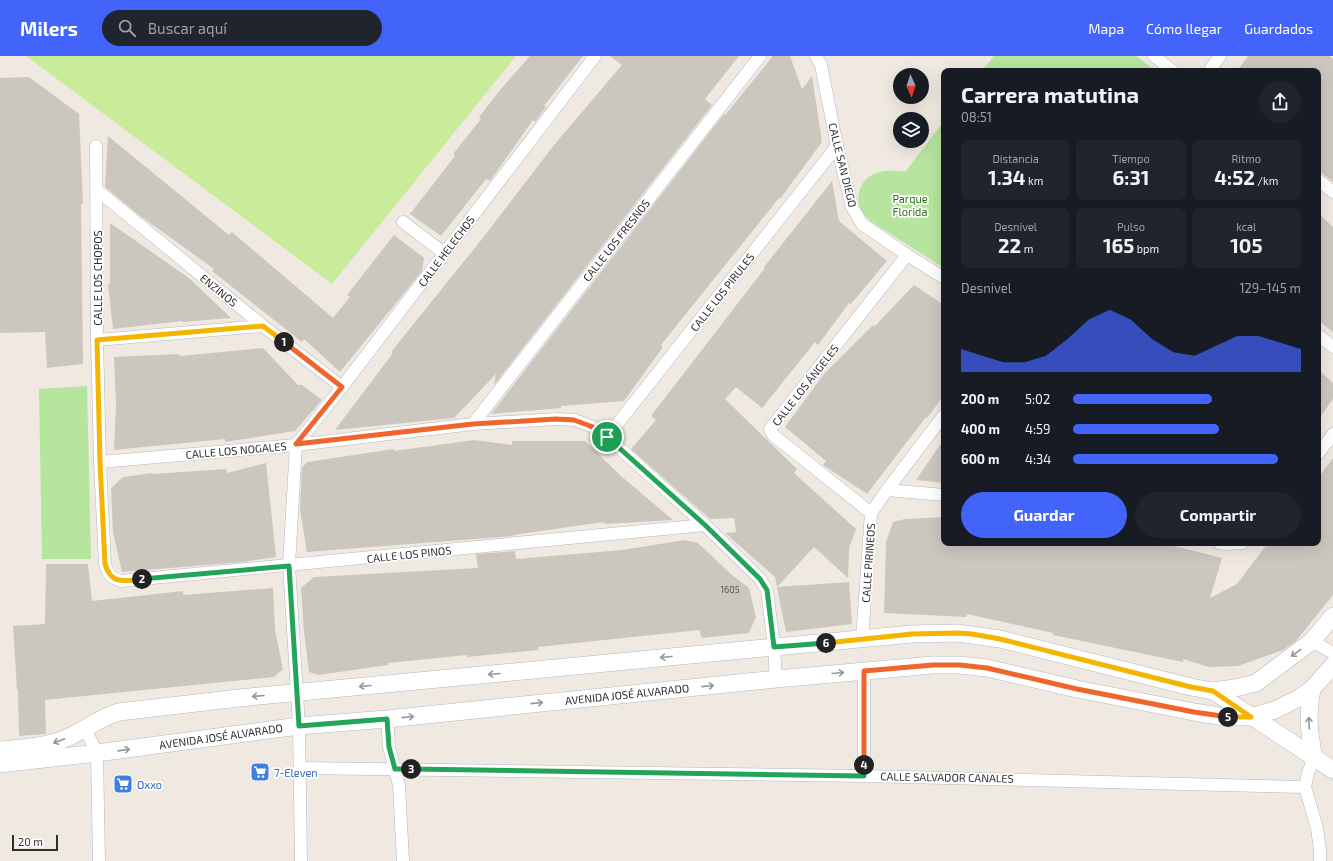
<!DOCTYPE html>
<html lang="es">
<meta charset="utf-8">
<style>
:root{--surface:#171b24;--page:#20242c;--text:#f1f3f6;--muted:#9ea1a6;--accent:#4264fb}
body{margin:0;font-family:"Exo 2",sans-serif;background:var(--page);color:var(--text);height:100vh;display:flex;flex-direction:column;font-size:15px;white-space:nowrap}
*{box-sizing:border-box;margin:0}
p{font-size:13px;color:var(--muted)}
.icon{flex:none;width:22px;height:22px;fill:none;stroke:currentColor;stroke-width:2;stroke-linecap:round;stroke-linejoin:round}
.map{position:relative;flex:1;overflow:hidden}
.details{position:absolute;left:941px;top:12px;width:380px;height:478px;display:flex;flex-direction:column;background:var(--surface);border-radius:8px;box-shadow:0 4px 16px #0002}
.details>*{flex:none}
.needle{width:26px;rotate:177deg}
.buttons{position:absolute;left:893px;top:12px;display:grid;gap:8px}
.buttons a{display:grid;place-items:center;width:36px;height:36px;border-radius:50%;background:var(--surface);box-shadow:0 4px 16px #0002;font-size:20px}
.scale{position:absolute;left:12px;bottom:10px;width:46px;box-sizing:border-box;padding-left:4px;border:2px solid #2e2e2e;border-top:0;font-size:11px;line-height:14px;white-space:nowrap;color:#2e2e2e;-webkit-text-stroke:3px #fff;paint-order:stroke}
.pin{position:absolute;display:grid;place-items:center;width:34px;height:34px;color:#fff;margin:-17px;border:2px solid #fff;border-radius:50%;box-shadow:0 1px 4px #0007}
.km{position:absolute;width:20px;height:20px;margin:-10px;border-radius:50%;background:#222;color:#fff;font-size:11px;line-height:20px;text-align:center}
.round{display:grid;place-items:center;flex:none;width:42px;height:42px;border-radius:21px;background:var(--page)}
.overview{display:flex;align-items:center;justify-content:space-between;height:68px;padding:0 20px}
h1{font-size:22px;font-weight:700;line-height:30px}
.metrics{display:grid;grid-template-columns:repeat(3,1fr);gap:6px;height:68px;padding:4px 20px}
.metrics div{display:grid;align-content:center;border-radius:8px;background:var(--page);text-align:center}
.metrics b{font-size:20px;font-weight:700}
.metrics small{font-size:11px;font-weight:400}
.metrics p{font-size:11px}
.chart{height:112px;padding:8px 20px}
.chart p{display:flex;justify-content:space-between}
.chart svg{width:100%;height:72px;margin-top:4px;fill:var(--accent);opacity:.7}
.primary-button{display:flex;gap:8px;margin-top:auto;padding:8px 20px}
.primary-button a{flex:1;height:46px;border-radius:24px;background:var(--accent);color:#fff;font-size:16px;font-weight:700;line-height:46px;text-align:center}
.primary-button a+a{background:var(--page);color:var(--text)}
ul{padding:0 20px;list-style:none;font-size:13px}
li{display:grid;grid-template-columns:64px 48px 1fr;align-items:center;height:30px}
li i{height:10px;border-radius:5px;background:var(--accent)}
header{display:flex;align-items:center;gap:24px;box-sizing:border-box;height:56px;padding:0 20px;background:var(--accent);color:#fff}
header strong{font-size:19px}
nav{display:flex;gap:22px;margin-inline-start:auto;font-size:14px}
.search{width:280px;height:36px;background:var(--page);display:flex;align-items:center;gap:10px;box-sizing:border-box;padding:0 14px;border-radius:22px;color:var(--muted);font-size:15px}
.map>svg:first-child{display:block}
.green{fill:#b6e59e}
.pitch{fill:#c9ec9a}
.building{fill:#cbc7bf}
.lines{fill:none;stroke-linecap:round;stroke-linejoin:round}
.street-casing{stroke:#b4b7c1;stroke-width:13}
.secondary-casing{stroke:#b4b7c1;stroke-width:18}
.street{stroke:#fff;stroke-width:12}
.secondary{stroke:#fff;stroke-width:17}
.oneway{stroke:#969696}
.split-1-casing{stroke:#fff;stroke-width:8}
.split-2-casing{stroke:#fff;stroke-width:8}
.split-3-casing{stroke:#fff;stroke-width:8}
.split-4-casing{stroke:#fff;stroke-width:8}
.split-5-casing{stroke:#fff;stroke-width:8}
.split-6-casing{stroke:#fff;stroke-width:8}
.split-7-casing{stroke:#fff;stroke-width:8}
.split-1{stroke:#f0652b;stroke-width:5}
.split-2{stroke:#f5b400;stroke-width:5}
.split-3{stroke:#22a559;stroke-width:5}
.split-4{stroke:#22a559;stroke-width:5}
.split-5{stroke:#f0652b;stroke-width:5}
.split-6{stroke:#f5b400;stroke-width:5}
.split-7{stroke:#22a559;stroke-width:5}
.labels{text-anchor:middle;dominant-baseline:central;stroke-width:3.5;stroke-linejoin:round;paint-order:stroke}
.number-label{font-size:9px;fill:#555452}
.street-label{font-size:11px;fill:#2e2e2e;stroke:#fff}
.park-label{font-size:11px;fill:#2c6e1b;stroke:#fff}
.shop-label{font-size:11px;fill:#366cbe;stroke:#fff;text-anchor:start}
</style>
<header>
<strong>Milers</strong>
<div class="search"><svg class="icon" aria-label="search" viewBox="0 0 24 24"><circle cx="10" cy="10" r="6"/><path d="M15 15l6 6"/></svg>Buscar aquí</div>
<nav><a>Mapa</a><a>Cómo llegar</a><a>Guardados</a></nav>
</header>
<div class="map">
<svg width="1333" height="805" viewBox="0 0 1333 805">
<rect width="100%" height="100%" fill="#efe9e1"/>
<g class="green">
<path d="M994,0H1136L1156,15H982Z"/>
<path d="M944,65V212L870,165C868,162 864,159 862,156C853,140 861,121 879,116C887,114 898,115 906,115Z"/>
<path d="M87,330L91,503H42L39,333Z"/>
</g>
<path class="pitch" d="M26,0H516L332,228Z"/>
<g class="building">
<path d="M530,0H583L544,50L546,51L535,66L533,64L490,125L486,123L441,180L410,158L455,100L453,98L481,63L479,61L501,33Z"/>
<path d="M610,0H739L705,43L712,49L494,329L496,318L454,362L335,374L393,297L391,296L482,183L554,89L622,9Z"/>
<path d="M773,0H790L802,33L812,20L822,86L780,143L779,142L661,289L663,291L624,345L561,350V352L491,358L724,58L725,59Z"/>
<path d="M1248,0H1329L1333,3V126L1318,114V15H1237Z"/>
<path d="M29,21L79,58L83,148H81L83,308L47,312L45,276L0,277V22Z"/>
<path d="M108,80L229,179L232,176L333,262L350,241L347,239L394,179L424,202L422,215L340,316L304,283L302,286L212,215L214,213L139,159L105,131Z"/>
<path d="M832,125L839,165L887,205L851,248L849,247L818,289L815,286L762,352L736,331L725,343L797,413L794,417L856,473L849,492L848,522L814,491L777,531L775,521L725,477L736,476L734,462L710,463L631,393L656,364L651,360L765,212L764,211Z"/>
<path d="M1318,157L1333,171V276L1318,264Z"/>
<path d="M110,167L189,222L231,262L182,266V265L113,273L108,228H110Z"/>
<path d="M914,229L944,249V339L927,362L926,361L867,438L823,409L826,405L785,371L824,318L873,269L875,270Z"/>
<path d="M263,292L298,329H302L322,344L295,375L225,386V383L114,394L116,349L114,301L179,298L180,300Z"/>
<path d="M1318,313L1333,327V343L1318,364Z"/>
<path d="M944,383V427L916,424Z"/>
<path d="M474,384L512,389V385H585L621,420L673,464L605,468L604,466L513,479V480L307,496L300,454L302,412L307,406L394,393V395Z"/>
<path d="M1333,402V539L1295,586L1283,594L1238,610L1209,611L1183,603V606L1053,579V577L967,558L966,561L884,557L886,486L893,466L905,463L944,461V487H1162L1222,502L1210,542L1237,528L1268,487H1318V422Z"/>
<path d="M266,407L276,501L242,506L122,516L113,476L111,432L123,421L152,417V418L226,413L227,417Z"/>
<path d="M685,484L698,487L732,519L749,532L756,561L749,577L702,582L699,574L538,591V594L467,601V599L388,607V609L318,619L309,616L304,576L301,532L314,521L478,512L476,498L515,495L516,503L622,494Z"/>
<path d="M46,508H88L92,545L183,535V539L273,532L275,574L283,613L274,621L45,644L46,678L19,680L18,633L17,634L13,570L45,568Z"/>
<path d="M849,526L852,568L786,576L777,531Z"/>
</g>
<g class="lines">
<defs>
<g id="street">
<path d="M816,0L821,9L837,90L848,135L852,151L862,168L907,199L944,222"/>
<path d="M1154,0L1173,15"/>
<path d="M1209,15L1220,0"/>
<path d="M96,90L97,284L100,406L105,508C108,518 111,522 121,525L705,469"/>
<path d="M1318,124L1333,136"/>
<path d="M97,134L263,270L342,331"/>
<path d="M403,166L444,197"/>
<path d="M1318,279L1333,291"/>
<path d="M97,284L263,270"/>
<path d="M473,368L760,0"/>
<path d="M607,381L837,90"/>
<path d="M1318,398L1333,378"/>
<path d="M100,406L296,389L473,368L556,363L575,364L593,371L607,381L705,469L760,523L767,534L774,591L776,623"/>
<path d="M887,434L944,439"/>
<path d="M871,457L773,379L770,373L907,199"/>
<path d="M1219,487L1226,488L1242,487"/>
<path d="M862,584L871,457L887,434L944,359"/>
<path d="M1312,585L1333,597"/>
<path d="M864,615V720"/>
<path d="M387,663L389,691L399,729L403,805"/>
<path d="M85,673L97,697L99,805"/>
<path d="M1314,702L1308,717L1305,731L1317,772L1320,794V805"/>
<path d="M301,712L864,720L1305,731"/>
<path d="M301,805L299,670L289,509L296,389L342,331L595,0"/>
</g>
<g id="secondary">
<path d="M1312,633C1307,658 1309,677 1314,702"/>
<path d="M1213,635L1333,714"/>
<path d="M0,694C24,692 47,691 69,681C86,673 101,661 119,656L239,642L912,578L957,577L1000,583L1191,631L1213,635L1235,632L1256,627L1312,585L1333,560"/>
<path d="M0,708L97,697L299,670L387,663L776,623L933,609H960L987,612L1077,633L1194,656L1225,661H1251L1275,654L1299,642L1312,633L1333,609"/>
</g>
</defs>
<use href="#street" class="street-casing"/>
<use href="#secondary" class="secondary-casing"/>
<use href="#street" class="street"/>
<use href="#secondary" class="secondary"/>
</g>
<defs><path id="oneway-shaft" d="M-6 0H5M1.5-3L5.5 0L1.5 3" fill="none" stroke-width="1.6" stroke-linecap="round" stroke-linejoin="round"/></defs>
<g class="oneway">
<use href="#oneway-shaft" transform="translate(1296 597) rotate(143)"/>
<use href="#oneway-shaft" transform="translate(666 601) rotate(175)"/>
<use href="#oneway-shaft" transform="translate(838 617) rotate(-5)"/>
<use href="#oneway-shaft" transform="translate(494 618) rotate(175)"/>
<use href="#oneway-shaft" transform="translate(365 630) rotate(175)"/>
<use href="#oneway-shaft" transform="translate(708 630) rotate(-6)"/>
<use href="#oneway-shaft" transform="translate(258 640) rotate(175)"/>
<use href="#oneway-shaft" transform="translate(537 647) rotate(-6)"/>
<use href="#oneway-shaft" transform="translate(408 661) rotate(-6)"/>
<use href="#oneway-shaft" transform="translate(1309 667) rotate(-93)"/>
<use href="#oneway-shaft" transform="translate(59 685) rotate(159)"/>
<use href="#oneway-shaft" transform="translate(124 694) rotate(-8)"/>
</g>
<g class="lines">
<defs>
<path id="split-1" d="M284,286L342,331L296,388L473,368L556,363L574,364L593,371L607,381"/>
<path id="split-2" d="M142,523C124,525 111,529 105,508L100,406L97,284L263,270L284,286"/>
<path id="split-3" d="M142,523L289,510L299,670L387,663L389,691L395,713H411"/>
<path id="split-4" d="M411,713L864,720V709"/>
<path id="split-5" d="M864,709V615L933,609H960L987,612L1077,633L1194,656L1228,661"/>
<path id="split-6" d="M826,587L912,578L957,577L972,578L1000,583L1191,631L1213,635L1251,661H1228"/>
<path id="split-7" d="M607,381L705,469L760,523L767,534L774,591L826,587"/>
</defs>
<use href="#split-1" class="split-1-casing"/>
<use href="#split-2" class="split-2-casing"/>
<use href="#split-3" class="split-3-casing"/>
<use href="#split-4" class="split-4-casing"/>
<use href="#split-5" class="split-5-casing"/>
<use href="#split-6" class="split-6-casing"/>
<use href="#split-7" class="split-7-casing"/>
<use href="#split-1" class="split-1"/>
<use href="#split-2" class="split-2"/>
<use href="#split-3" class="split-3"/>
<use href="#split-4" class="split-4"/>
<use href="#split-5" class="split-5"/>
<use href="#split-6" class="split-6"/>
<use href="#split-7" class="split-7"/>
</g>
<defs>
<symbol id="supermarket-square" viewBox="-11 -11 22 22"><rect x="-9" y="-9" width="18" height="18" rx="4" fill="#3f7fe0" stroke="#fff"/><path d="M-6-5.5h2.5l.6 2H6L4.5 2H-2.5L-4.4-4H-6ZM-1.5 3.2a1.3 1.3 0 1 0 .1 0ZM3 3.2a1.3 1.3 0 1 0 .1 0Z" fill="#fff"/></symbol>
</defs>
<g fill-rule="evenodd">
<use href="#supermarket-square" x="249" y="705" width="22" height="22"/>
<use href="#supermarket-square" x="112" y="717" width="22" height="22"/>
</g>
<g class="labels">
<g class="number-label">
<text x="730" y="533">1605</text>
</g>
<g class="street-label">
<text transform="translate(843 109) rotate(76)">CALLE SAN DIEGO</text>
<text transform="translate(616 184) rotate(-52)">CALLE LOS FRESNOS</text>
<text transform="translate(446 195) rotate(-53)">CALLE HELECHOS</text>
<text transform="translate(97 222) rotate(-90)">CALLE LOS CHOPOS</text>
<text transform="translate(219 234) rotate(39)">ENZINOS</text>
<text transform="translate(722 236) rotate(-52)">CALLE LOS PIRULES</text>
<text transform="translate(805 329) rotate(-52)">CALLE LOS ÁNGELES</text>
<text transform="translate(236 394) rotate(-5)">CALLE LOS NOGALES</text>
<text transform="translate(409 498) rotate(-6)">CALLE LOS PINOS</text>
<text transform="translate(868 507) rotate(-86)">CALLE PIRINEOS</text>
<text transform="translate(627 638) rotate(-6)">AVENIDA JOSÉ ALVARADO</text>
<text transform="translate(221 680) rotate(-8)">AVENIDA JOSÉ ALVARADO</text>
<text transform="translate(947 721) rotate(1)">CALLE SALVADOR CANALES</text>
</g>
<g class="park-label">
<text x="910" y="142">Parque<tspan x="910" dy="13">Florida</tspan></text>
</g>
<g class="shop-label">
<text x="274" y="716">7-Eleven</text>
<text x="137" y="728">Oxxo</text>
</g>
</g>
</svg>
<div class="buttons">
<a><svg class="needle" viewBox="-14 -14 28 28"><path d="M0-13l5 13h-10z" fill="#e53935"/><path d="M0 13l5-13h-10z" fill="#9ea1a6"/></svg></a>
<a><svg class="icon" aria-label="layers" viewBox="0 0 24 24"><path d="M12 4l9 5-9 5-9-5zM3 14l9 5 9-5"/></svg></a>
</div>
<div class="scale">20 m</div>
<div class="pin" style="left:607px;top:381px;background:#1e9e55"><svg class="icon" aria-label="arrive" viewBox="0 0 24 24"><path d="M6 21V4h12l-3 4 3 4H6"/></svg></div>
<b class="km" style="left:284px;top:286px">1</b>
<b class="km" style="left:142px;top:523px">2</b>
<b class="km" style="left:411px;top:713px">3</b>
<b class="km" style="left:864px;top:709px">4</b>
<b class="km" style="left:1228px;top:661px">5</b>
<b class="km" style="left:826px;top:587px">6</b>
<section class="details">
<div class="overview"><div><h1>Carrera matutina</h1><p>08:51</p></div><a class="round"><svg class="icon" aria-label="share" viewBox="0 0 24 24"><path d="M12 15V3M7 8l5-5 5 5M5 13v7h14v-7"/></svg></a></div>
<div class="metrics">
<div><p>Distancia</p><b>1.34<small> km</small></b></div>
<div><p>Tiempo</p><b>6:31</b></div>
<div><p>Ritmo</p><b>4:52<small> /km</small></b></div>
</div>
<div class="metrics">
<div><p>Desnivel</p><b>22<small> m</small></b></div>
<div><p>Pulso</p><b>165<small> bpm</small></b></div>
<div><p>kcal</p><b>105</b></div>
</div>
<div class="chart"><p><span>Desnivel</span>129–145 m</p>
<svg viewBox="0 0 160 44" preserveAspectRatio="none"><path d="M0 44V30L10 34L20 38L30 38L40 34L50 24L60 12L70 6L80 12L90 24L100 32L110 34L120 28L130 22L140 22L150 26L160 30V44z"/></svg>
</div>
<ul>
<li><b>200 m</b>5:02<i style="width:61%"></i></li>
<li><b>400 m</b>4:59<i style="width:64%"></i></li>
<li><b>600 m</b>4:34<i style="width:90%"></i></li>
</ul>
<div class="primary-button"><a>Guardar</a><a>Compartir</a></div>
</section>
</div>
